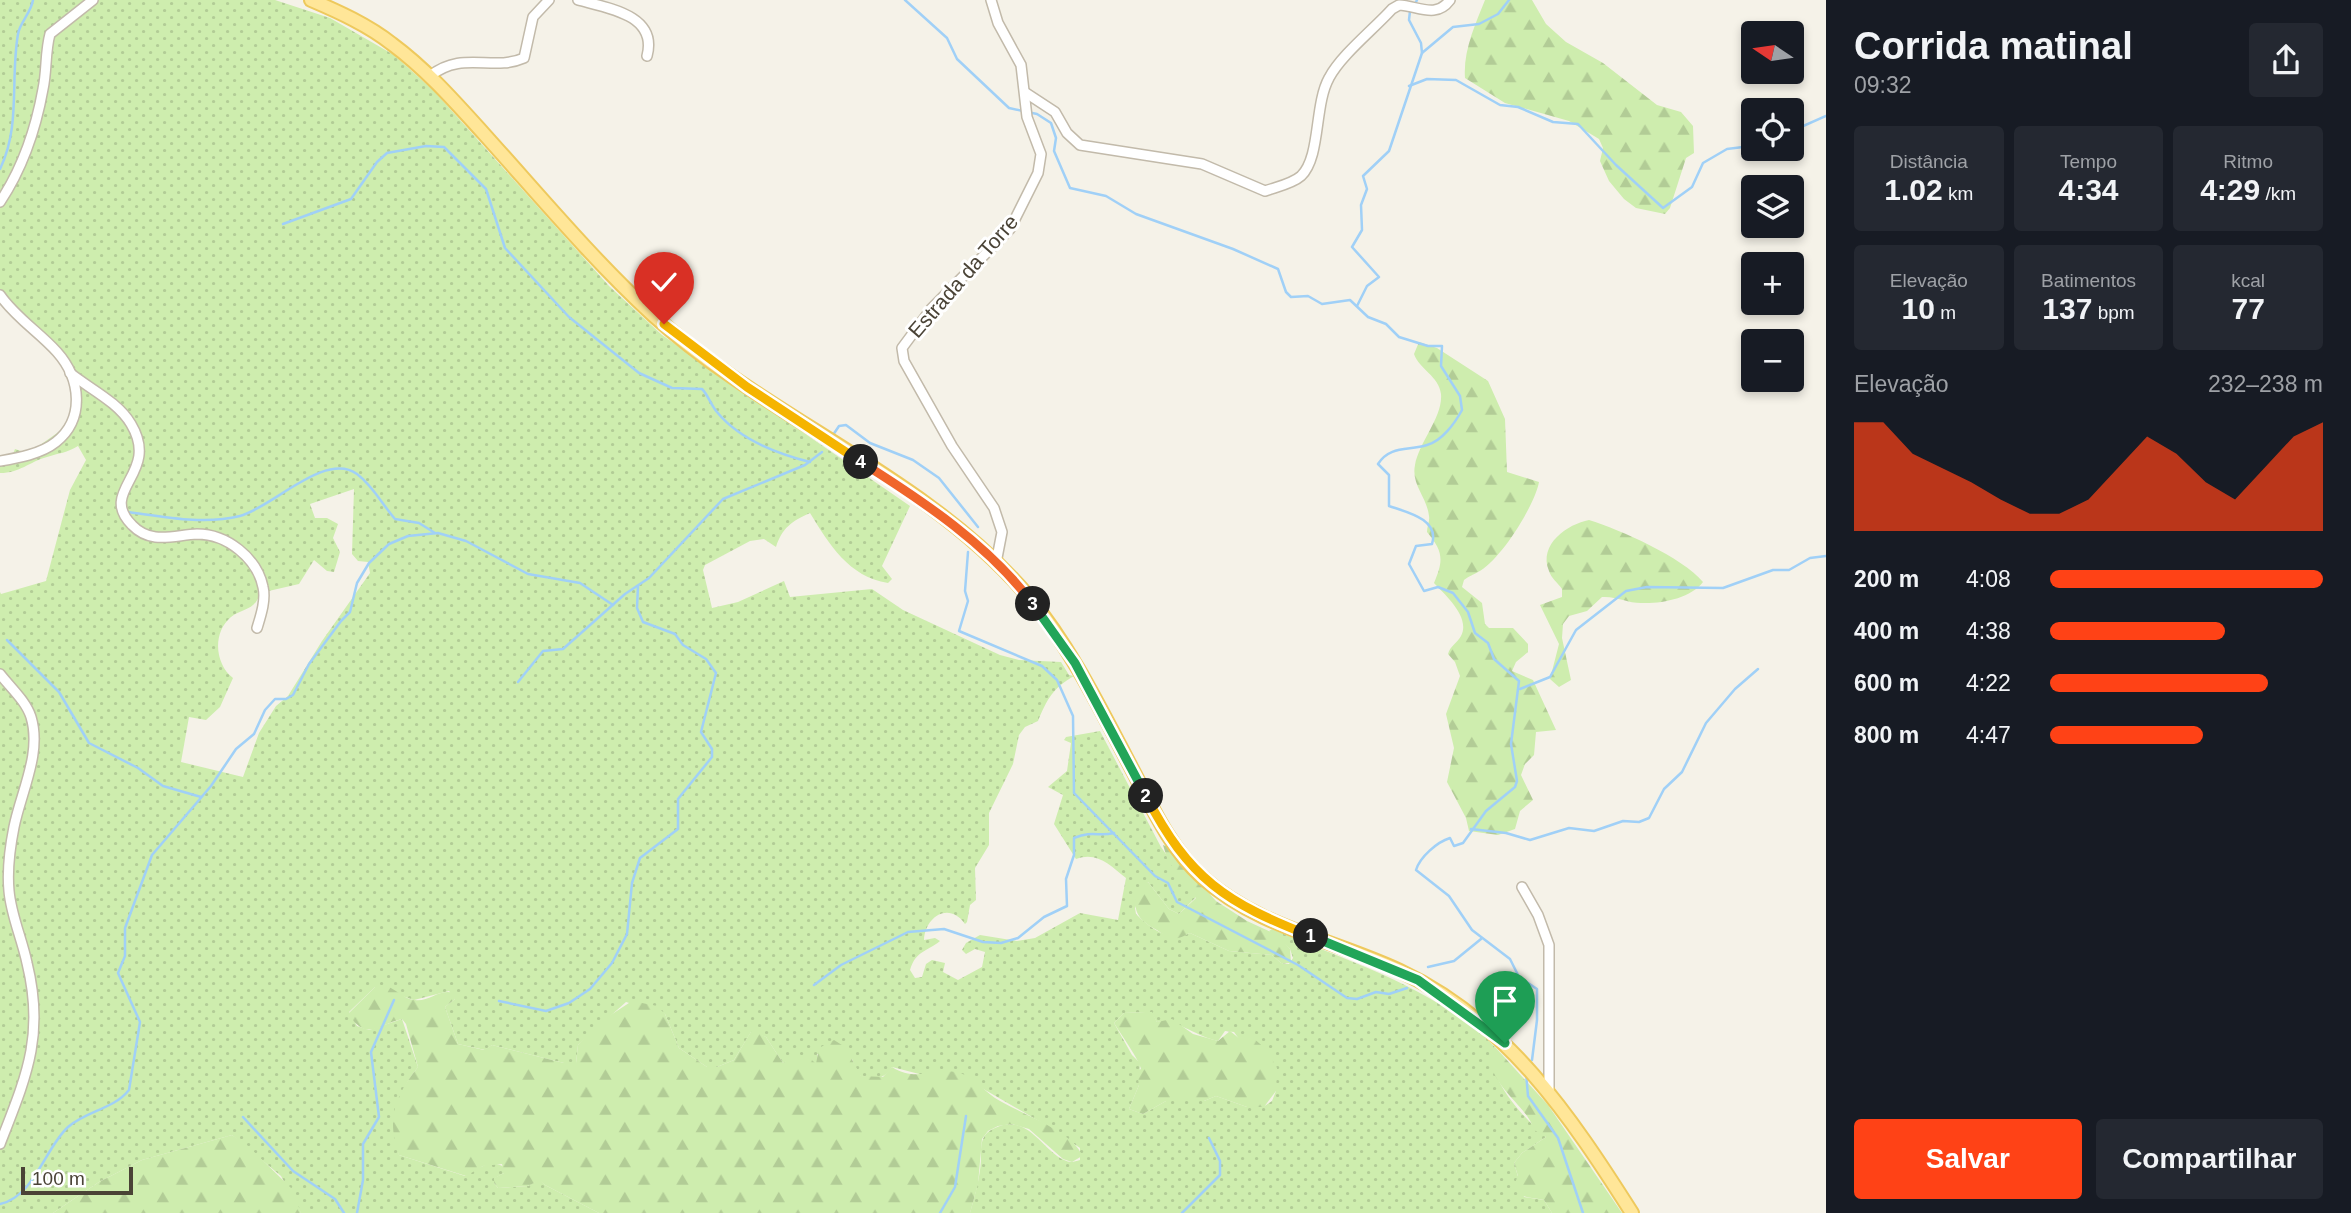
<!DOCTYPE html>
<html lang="pt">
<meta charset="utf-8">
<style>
:root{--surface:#171b24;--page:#242831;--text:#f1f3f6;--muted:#9ea1a6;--accent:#ff4216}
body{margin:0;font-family:Arial,sans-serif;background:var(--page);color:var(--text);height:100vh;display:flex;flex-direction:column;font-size:26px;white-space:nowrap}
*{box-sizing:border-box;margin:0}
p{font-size:23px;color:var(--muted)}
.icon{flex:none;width:38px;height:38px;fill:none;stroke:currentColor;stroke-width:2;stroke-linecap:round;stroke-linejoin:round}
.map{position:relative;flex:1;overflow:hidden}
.side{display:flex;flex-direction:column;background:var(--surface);width:525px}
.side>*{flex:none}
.needle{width:46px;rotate:283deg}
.fabs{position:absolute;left:1741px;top:21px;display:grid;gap:14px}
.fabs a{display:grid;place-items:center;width:63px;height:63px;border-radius:7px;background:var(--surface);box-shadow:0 4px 10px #0003;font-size:35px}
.scale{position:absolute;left:21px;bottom:18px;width:112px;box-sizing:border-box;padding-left:7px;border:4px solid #4a4336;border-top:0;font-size:19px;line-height:24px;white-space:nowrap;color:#4a4336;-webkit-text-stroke:5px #fff;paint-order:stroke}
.pin{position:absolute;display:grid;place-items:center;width:60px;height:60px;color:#fff;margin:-72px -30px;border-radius:50% 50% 50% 0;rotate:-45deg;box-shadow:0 0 7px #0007}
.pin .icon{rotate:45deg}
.km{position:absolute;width:35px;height:35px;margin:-18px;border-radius:50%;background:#222;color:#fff;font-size:19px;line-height:35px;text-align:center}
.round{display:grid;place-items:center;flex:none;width:74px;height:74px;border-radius:7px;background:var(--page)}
.summary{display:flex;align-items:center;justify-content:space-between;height:119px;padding:0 28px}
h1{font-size:38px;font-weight:700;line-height:52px}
.stats{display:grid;grid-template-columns:repeat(3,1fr);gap:10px;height:119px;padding:7px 28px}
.stats div{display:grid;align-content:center;border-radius:7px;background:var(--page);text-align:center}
.stats b{font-size:30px;font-weight:700}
.stats small{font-size:19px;font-weight:400}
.stats p{font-size:19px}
.chart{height:196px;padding:14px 28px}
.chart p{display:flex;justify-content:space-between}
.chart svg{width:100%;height:126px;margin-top:7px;fill:var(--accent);opacity:.7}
.cta{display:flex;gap:14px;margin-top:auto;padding:14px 28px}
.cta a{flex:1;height:80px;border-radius:7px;background:var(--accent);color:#fff;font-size:28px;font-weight:700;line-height:80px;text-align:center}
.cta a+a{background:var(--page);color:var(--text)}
ul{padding:0 28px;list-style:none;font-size:23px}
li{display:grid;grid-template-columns:112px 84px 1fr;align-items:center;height:52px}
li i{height:18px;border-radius:9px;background:var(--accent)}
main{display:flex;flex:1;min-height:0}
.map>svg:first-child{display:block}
.grass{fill:url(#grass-dots);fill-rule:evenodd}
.forest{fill:url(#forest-firs)}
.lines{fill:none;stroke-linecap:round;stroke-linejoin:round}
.stream{stroke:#a0d0f7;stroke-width:2.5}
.minor-casing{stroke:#c2baaa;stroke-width:12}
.major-casing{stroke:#eec95d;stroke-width:16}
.minor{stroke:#fff;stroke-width:9}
.major{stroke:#ffe698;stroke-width:12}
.split-1-casing{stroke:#fff;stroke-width:14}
.split-2-casing{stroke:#fff;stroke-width:14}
.split-3-casing{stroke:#fff;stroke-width:14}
.split-4-casing{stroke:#fff;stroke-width:14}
.split-5-casing{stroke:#fff;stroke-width:14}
.split-1{stroke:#22a559;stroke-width:9}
.split-2{stroke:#f5b400;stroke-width:9}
.split-3{stroke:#22a559;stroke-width:9}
.split-4{stroke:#f0652b;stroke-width:9}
.split-5{stroke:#f5b400;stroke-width:9}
.labels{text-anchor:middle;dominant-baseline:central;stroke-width:6;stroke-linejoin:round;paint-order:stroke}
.street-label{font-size:21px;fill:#4a4336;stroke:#fff}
</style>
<main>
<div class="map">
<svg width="1826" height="1213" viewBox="0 0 1826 1213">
<defs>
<pattern id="grass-dots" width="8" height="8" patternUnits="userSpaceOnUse" patternTransform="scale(1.75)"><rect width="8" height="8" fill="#ceedae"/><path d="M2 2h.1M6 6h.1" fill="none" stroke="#b2cc96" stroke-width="1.8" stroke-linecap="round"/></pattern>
<pattern id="forest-firs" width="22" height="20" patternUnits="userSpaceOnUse" patternTransform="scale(1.75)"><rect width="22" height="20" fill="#ceedae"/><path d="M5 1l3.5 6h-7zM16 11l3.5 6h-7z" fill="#b2cc96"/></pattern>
</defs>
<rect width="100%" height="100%" fill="#f5f2e8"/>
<path class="grass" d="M0,0H275L330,18L394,55L434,91L609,286L662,335L910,506L882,566L892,579L888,583C849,577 829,544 810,513C792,521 782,528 776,547L764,539L750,541L705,565L703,570L712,608L738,602L784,581L790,597L872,589L903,610L1000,655L1019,660L1061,662L1069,675L1074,676C1053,688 1047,699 1038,721L1025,727L1019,735L1013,764L989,813V845L975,868L976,900L970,905L967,922L965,924C949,901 925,917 924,940L935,938L940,941C927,952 916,950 910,970L915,978L922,977L926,964L932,960L945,963L943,972L958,980L982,967L985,952L975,949L966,954L962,950L966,943L980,935L1017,941L1035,938L1080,913L1118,920L1126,878C1110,865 1097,851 1076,859L1054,824L1063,795L1048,787L1067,771L1071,743L1064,740L1066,737L1100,731L1161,847L1196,897L1179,914L1169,909L1148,882L1135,908L1136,914C1152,930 1169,942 1190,933L1229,951L1272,955L1281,963L1289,964L1293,958L1290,949L1269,931L1272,929C1349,962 1435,987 1495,1047L1490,1050C1492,1084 1521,1115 1546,1137L1522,1153L1514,1163L1524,1197L1544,1200L1552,1213H970C975,1195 980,1178 981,1160C981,1146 980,1134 995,1128C1028,1113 1040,1148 1064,1160C1070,1163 1074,1162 1080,1160V1148L1044,1124L954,1072L927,1076L892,1067C884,1081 872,1079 858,1075L852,1059L817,1054L819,1063L816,1065L792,1059L783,1063L766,1037L751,1032L734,1060L717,1067H707L679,1048L665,1014L626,1002L578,1045L576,1063H564L492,1045L485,1050L458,1044L445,1007L455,999L449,991L414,1000L375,987L349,1012L357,1026L369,1030L402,1019L418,1067C395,1095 394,1121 399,1155L465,1176C477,1168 493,1158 505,1168L504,1173L495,1178L494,1183L498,1188L528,1186L540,1179L545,1185L599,1213H301L281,1176L232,1135L142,1160L99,1182L53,1213H0V592L1,594L46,581L70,490L86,460L78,446C67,453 59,453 47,457C29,462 20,473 0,473V458L13,454L15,449L27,453L33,450L67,426C87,367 35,338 0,299ZM354,489L352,554L358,561L368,562L370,573L322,641L288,696L276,706L259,733L243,777L181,762L189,717L206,720L220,707L233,678C215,664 212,633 231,617C243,608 255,611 260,593L299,584L314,560L327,571L334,572L340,552L333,538L338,524L327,518H315L310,504ZM1151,1012L1157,1022C1179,1020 1195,1036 1218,1041L1225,1031L1234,1032L1276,1091L1272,1101L1263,1107H1247L1216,1096L1204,1101H1166L1143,1114L1129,1109L1139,1085L1140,1063L1132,1055L1114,1023L1124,1013Z"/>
<g class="forest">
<path d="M1485,0H1532L1546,24L1566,42L1603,63L1657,105L1681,112L1693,126L1694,153L1686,158L1670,208L1665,214L1636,208L1624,199L1609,181L1600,161L1603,148L1599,139L1569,121L1505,103L1465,78C1463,51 1475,25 1485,0Z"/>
<path d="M1419,342L1437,348L1488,381L1505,419L1507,472L1539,482C1535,505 1500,561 1478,572C1473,575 1469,576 1464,580L1462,587L1482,603L1485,624L1489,628H1513L1528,644V652L1516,662L1512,671L1533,680L1556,730L1536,732L1534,755L1525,764L1521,775L1533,800L1520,811L1515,829L1498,835L1469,831L1466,818L1447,782L1454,748L1446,714L1460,676L1455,662L1448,654C1450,646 1457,643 1461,636C1471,617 1445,595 1434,583C1444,560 1443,551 1427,532C1427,526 1430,521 1429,516C1427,497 1411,485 1415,465C1419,442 1443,417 1441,394C1439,376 1419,369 1414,354Z"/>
<path d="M1589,520C1621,530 1682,557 1703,582C1691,598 1662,604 1641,603C1628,603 1616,596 1602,597L1587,611L1569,616L1563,624L1562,638L1571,680L1559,687L1550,679L1559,644L1540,605L1562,597V589C1558,583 1551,578 1549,571C1538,544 1568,524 1589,520Z"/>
<path d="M1163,845L1168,847L1216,901L1247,921L1275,934L1290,949L1291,963H1281L1272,955L1229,951L1190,933C1185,935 1180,939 1175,938C1166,938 1161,932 1155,929C1136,919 1131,907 1139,887L1148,882L1169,909L1179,914L1196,898L1168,861Z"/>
<path d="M384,985C395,988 403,999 415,1000C429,1002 440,988 454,993L455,999L445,1007L458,1044L484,1050L492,1045L564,1063H576L578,1045L600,1022L632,1001L657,1006L665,1014L679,1048L707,1067H717L734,1060L752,1030L766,1037L783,1063L797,1054L809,1057L816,1064L819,1048L834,1040L845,1047L861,1076L883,1077L892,1067C916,1083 937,1067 960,1073C974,1077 983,1090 995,1098C1016,1112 1075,1132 1082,1156L1072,1162L1063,1159L1029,1129L1012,1124L998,1126L988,1131L982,1139L978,1184L970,1213H599L545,1185L540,1180L528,1186L498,1188L494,1183V1178L504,1173L502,1164L483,1166L466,1176L399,1155C386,1118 395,1096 418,1067L406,1024L402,1019C376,1025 368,1042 348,1014L375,987Z"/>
<path d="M1145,1012H1152L1157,1022L1172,1019L1193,1034L1218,1041L1230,1031L1240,1039L1252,1037L1267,1050L1277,1068L1276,1091L1264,1107H1247L1216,1096L1204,1101H1166L1143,1114L1129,1109L1139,1085L1137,1071L1141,1069C1140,1061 1120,1033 1114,1023L1124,1013Z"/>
<path d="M1495,1047L1548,1105L1622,1213H1552L1544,1200C1532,1197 1519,1199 1513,1187L1518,1176L1514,1163L1522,1153L1546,1137L1534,1130C1527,1104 1486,1086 1490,1049Z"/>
<path d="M232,1135L248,1146L292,1189L301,1213H53L99,1182L142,1160Z"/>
</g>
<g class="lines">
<g class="stream">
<path d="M905,0L947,38L957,59L1009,108L1037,114L1051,123L1056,138L1054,151L1070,188L1106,196L1136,214L1233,249L1278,269L1286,292L1291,297L1308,296L1322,304L1350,300L1368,317L1386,324L1399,337L1428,346H1442L1441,366L1460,396L1462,410C1455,423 1442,441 1427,445C1409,451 1390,445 1378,464L1389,475V506C1406,512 1440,519 1432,544L1416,546L1409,564L1424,591L1438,587L1453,593L1468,612L1475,633L1488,643L1494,659L1519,681L1511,744L1517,781L1515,787L1486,811L1463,843L1454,846L1450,838C1437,842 1420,857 1416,870L1449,896L1472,930L1510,959L1519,977L1537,989V1020L1532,1060"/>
<path d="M1416,2L1417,0"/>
<path d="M1422,53L1453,27L1479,24L1498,14L1509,0"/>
<path d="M1409,86L1427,79L1456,80L1500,105L1518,107L1553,122L1578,124L1616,165L1663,208L1692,187L1703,163L1727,149L1743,147L1754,142"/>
<path d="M1792,131L1826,116"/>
<path d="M0,169C21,126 10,80 18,34C20,22 31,13 33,0"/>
<path d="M283,224L351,199L377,162L387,153L426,146L444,147L486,189L505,248L569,317L639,373L672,388L702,389C708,395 711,405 717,412C739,439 778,454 810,462"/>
<path d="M1357,306L1367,286L1379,277L1352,247L1362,230L1361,205L1367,189L1363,176L1389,151L1422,53L1421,43L1409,20L1410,11"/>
<path d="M833,435L839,426L846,425L870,443L913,460L939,478L978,527"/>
<path d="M128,512C165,517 204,525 240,516C273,507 325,451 357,474C373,486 382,504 395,519L419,523L435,533"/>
<path d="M968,552L965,591L968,601L959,631L1042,666L1057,680L1073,716L1074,793L1155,876L1168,883L1177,902L1298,965L1347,998L1357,999L1376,992L1389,994L1407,988"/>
<path d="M7,640L59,692L89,743L138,768L163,786L201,797"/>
<path d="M518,682L543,651L563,649L625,594L649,578L723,499L805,465L822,452"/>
<path d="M1520,689L1550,677L1576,630L1626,591L1647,587L1723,588L1773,570H1789L1810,558L1826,556"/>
<path d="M1471,829L1506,833L1530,840L1569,828L1594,831L1623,821L1639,822L1649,818L1664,789L1682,772L1706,723L1735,689L1758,669"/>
<path d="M1428,967L1454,961L1481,939"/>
<path d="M814,985L841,965L908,932L944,929L983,942L1001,943L1018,938L1044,917L1067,906L1066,879L1074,855V838C1094,830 1097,837 1114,833"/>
<path d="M499,1001L546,1011L569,1003L590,989L612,963L627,934L632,883L640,858L678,829V799L712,757V749L701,732L716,673L706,659L683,645L675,634L643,622L637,608L638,586"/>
<path d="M1526,1073L1528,1096L1558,1138L1583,1213"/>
<path d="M243,1117L293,1171L335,1199L344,1213"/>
<path d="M0,1204C34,1197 45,1148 68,1127C86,1111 114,1109 129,1090L140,1022L118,973L125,956V928L152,855L211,786L236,749L254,734L265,710L275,699H286L293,695L309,664L341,621L350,612L357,583L369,563L389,544L408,536L438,533L466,541L528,574L580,583L613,605"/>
<path d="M357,1213L363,1180V1144L379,1117L371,1052L394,1000"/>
<path d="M940,1213L955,1187L966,1116"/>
<path d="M1182,1213L1220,1175V1161L1209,1138"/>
</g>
<defs>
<g id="minor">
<path d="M578,0C608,8 658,15 647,56"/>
<path d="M991,0L998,23L1021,65L1027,117L1041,154L1038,173L1010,229L931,309L902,348L904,361L952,446L994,508L1002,532L996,563"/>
<path d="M430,76C463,50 492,72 524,58L533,17L549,0"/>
<path d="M1026,93L1055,112L1067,133L1080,145L1202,164L1265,191C1276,187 1292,184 1301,176C1321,157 1314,105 1329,78C1341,55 1374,29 1392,9L1399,5C1418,6 1436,19 1450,0"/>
<path d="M0,202C22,169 36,128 43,89C47,71 45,52 50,34L93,0"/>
<path d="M0,295C15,317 39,332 57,352C81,379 85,419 56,442C41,454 18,458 0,461"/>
<path d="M70,373C90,389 118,402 131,424C161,474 97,490 132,525C151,545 174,535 197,534C227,534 257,558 263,587C266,600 261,615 257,628"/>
<path d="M0,674C10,687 26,701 31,717C42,753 21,792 14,827C10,847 7,870 9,891C11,915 22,939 27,963C45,1036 26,1077 0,1144"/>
<path d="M1522,887L1538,915L1549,945V1091"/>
</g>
<path id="major" d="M311,0C339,12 368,25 392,44C427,70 455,102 484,134C539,195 593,260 653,315C769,420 926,476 1028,596C1071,648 1101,710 1132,769C1152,807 1170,848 1202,877C1257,927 1334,940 1400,971C1507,1021 1571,1117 1632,1213"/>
</defs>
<use href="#minor" class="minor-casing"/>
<use href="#major" class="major-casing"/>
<use href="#minor" class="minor"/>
<use href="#major" class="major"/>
</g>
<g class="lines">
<defs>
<path id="split-1" d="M1311,936L1418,980L1505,1043"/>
<path id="split-2" d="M1146,796C1189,879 1226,903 1311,936"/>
<path id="split-3" d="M1033,604L1075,663L1146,796"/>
<path id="split-4" d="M861,462C923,501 989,545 1033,604"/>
<path id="split-5" d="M664,324L747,387L861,462"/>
</defs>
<use href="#split-1" class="split-1-casing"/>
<use href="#split-2" class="split-2-casing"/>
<use href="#split-3" class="split-3-casing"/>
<use href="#split-4" class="split-4-casing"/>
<use href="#split-5" class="split-5-casing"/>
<use href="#split-1" class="split-1"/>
<use href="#split-2" class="split-2"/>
<use href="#split-3" class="split-3"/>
<use href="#split-4" class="split-4"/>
<use href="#split-5" class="split-5"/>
</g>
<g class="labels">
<g class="street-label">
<text transform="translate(963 276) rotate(-49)">Estrada da Torre</text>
</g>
</g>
</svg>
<div class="fabs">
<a><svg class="needle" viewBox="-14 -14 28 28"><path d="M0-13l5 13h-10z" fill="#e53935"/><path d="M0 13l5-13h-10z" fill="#9ea1a6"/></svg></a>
<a><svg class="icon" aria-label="locate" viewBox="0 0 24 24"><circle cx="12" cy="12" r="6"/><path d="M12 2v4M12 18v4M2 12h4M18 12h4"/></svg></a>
<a><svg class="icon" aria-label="layers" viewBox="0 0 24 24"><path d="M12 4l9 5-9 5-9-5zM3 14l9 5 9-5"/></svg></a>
<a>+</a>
<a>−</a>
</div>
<div class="scale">100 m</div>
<div class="pin" style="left:1505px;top:1043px;background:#1e9e55"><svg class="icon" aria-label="arrive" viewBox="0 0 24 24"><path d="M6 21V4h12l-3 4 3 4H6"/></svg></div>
<div class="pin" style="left:664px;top:324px;background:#d93025"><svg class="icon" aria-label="check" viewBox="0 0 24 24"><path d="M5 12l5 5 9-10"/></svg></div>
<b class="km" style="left:1311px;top:936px">1</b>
<b class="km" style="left:1146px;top:796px">2</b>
<b class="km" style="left:1033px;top:604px">3</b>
<b class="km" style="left:861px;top:462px">4</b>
</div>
<section class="side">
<div class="summary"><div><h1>Corrida matinal</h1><p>09:32</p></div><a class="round"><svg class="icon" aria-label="share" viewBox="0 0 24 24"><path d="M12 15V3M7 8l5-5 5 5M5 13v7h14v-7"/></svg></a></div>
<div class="stats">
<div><p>Distância</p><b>1.02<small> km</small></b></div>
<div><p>Tempo</p><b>4:34</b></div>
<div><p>Ritmo</p><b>4:29<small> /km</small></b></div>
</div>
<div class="stats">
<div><p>Elevação</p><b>10<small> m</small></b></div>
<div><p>Batimentos</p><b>137<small> bpm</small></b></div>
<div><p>kcal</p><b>77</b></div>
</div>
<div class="chart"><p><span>Elevação</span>232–238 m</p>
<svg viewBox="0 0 160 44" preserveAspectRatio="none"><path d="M0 44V6L10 6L20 17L30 22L40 27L50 33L60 38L70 38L80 33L90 22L100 11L110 17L120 27L130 33L140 22L150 11L160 6V44z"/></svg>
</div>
<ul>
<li><b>200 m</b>4:08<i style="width:100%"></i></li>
<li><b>400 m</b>4:38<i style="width:64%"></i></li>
<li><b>600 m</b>4:22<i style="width:80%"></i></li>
<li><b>800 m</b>4:47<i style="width:56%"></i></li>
</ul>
<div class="cta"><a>Salvar</a><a>Compartilhar</a></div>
</section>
</main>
